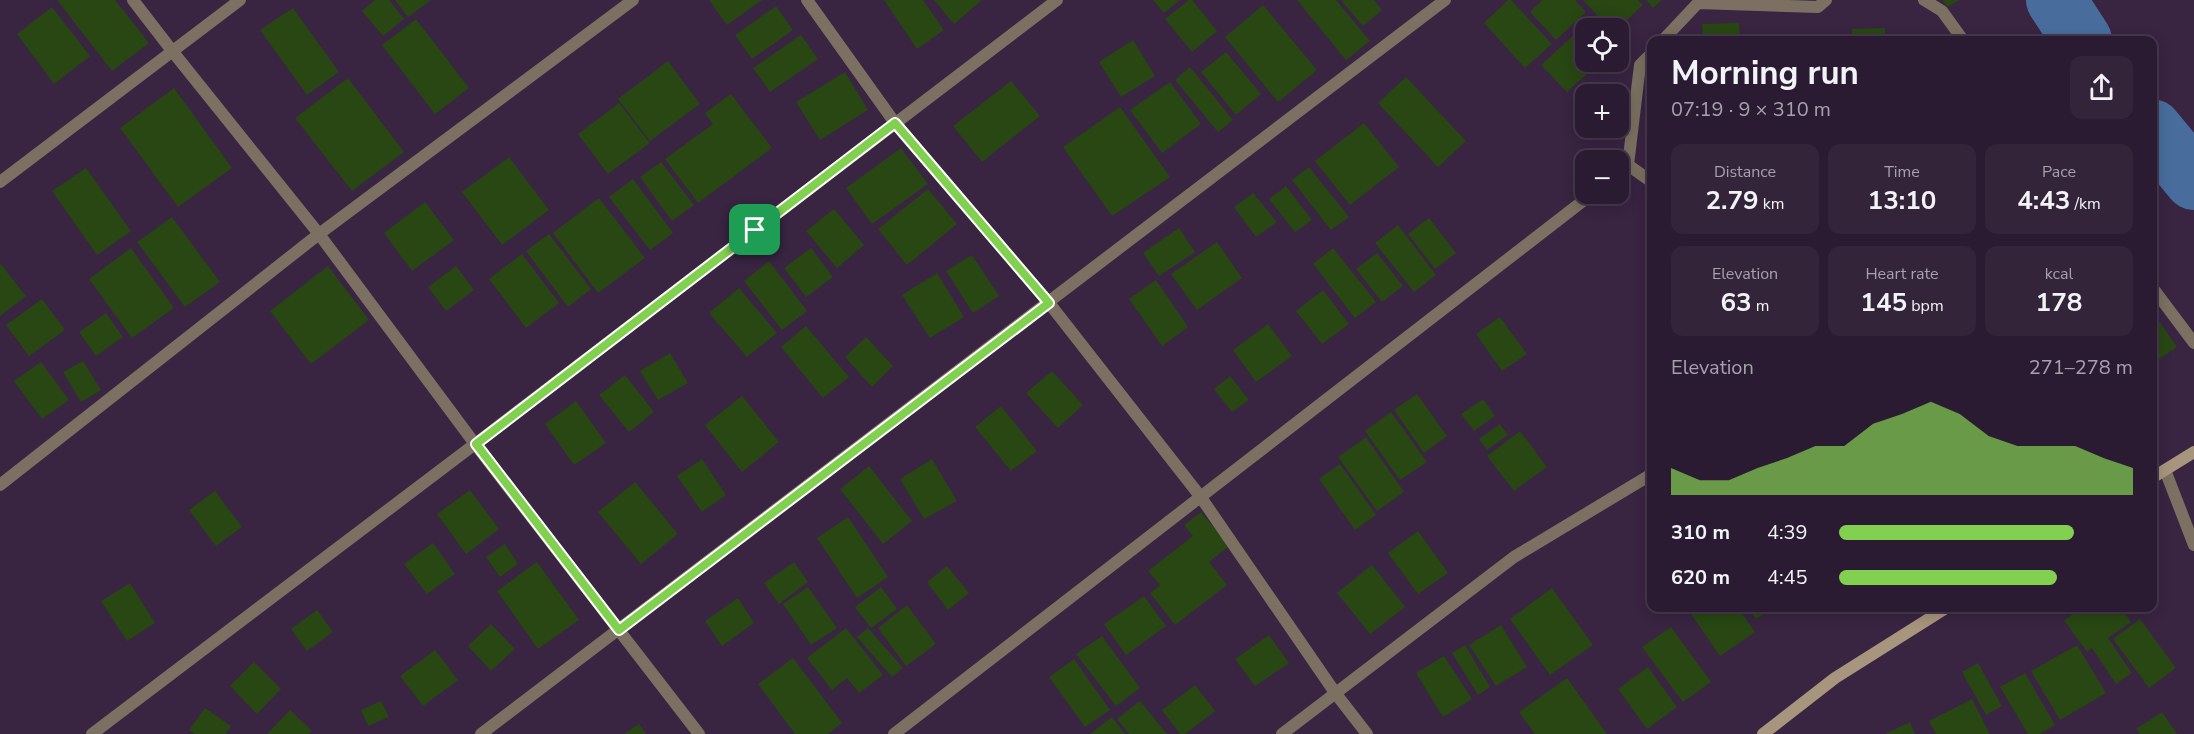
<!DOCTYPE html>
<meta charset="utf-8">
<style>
:root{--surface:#2b1b32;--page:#33243a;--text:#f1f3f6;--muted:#a6a1ac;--line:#47394d;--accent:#82d050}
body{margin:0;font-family:"Nunito Sans",sans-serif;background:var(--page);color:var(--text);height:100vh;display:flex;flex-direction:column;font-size:22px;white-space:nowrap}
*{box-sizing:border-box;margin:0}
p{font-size:20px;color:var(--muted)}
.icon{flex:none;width:33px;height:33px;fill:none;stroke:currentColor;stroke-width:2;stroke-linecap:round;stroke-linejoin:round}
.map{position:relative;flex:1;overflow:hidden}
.drawer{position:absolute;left:1647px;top:36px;width:510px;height:576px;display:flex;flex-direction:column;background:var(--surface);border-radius:12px;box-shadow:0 3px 15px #0003,0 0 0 2px var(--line)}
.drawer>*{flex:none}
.tools{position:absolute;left:1575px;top:18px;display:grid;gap:12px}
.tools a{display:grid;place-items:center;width:54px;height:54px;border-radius:12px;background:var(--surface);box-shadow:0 3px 15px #0003,0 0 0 2px var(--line);font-size:30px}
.pin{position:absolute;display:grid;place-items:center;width:51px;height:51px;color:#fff;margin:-26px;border-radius:12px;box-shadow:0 3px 9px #0006}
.round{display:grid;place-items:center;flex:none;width:63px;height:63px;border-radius:12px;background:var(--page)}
.overview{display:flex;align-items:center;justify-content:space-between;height:102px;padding:0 24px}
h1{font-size:33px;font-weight:700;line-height:45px}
.metrics{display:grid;grid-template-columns:repeat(3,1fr);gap:9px;height:102px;padding:6px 24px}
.metrics div{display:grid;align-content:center;border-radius:12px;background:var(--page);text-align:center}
.metrics b{font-size:26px;font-weight:700}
.metrics small{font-size:16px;font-weight:400}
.metrics p{font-size:16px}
.chart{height:168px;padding:12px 24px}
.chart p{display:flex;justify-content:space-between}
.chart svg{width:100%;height:108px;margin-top:6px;fill:var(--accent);opacity:.7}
ul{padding:0 24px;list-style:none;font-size:20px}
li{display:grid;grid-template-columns:96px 72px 1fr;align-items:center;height:45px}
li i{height:15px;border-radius:8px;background:var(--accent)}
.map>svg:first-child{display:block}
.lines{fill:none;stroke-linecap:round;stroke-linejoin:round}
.river{stroke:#486d9d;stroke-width:60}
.building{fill:#284713}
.minor{stroke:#7b7061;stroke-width:12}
.secondary{stroke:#a7957d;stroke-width:12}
.route-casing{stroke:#fff;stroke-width:12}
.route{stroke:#82d050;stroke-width:8}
</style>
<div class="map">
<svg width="2194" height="734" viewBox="0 0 2194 734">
<rect width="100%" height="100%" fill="#392442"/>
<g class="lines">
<g class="river">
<path d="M2056,0L2082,40"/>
<path d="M2152,129L2194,180"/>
</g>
</g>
<g class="building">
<path d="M57,0H115L149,43L112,71Z"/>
<path d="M375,0H389L404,19L383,36L362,11Z"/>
<path d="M395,0H431L408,17Z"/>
<path d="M709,0H762L727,25Z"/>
<path d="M884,0H923L944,30L917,49Z"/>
<path d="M934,0H982L954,24Z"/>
<path d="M1153,0H1180L1164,13Z"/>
<path d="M1189,0H1192L1217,31L1192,52L1165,19Z"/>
<path d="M1297,0H1336L1370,41L1346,60Z"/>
<path d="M1341,0H1374L1382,10L1363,26Z"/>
<path d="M1508,0H1511L1552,44L1525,68L1484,23Z"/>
<path d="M1542,0H1575L1586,12L1556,40L1530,12Z"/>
<path d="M1583,0H1638L1643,5L1618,28H1609Z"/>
<path d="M1646,0H1662L1653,8Z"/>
<path d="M1943,0H1959L1947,7Z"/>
<path d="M1263,5L1317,70L1278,102L1225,37Z"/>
<path d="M776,6L793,30L752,59L735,35Z"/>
<path d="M52,7L90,56L54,84L17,34Z"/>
<path d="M293,8L339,72L307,95L260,30Z"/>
<path d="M416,19L469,88L435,114L382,45Z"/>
<path d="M1588,22L1594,28H1586V62H1600L1567,92L1541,65Z"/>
<path d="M1739,23L1740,40H1703L1702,24Z"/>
<path d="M1885,28V40H1852V29Z"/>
<path d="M801,35L818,59L770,92L753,68Z"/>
<path d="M1133,40L1155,76L1121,97L1099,62Z"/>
<path d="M1226,52L1261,94L1236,115L1201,72Z"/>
<path d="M668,61L700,104L650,141L618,99Z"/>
<path d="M1190,67L1233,120L1218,132L1175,80Z"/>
<path d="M845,72L868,110L820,140L796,102Z"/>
<path d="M1406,77L1466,141L1438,167L1378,103Z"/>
<path d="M348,78L404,152L352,191L295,118Z"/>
<path d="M1011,81L1040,116L982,162L953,126Z"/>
<path d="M1170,82L1201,124L1162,153L1130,110Z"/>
<path d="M174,88L232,168L178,207L120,128Z"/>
<path d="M731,94L772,148L698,203L665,159L713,124L705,113Z"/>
<path d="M619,103L650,143L608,174L578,134Z"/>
<path d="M1120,107L1170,177L1112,216L1063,147Z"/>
<path d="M1364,123L1399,167L1350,205L1315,161Z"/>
<path d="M901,148L928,184L872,224L846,188Z"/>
<path d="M509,157L549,210L502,245L462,192Z"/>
<path d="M661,162L694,205L672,221L640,177Z"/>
<path d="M1309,167L1349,217L1331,230L1292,180Z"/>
<path d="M86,168L131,231L97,255L52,191Z"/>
<path d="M633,179L673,233L650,250L609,197Z"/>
<path d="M1286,186L1312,220L1295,232L1269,199Z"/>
<path d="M928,189L957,224L907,265L878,229Z"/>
<path d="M1253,193L1277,222L1256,237L1234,207Z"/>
<path d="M599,198L645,258L598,293L553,233Z"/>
<path d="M425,202L454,240L412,271L384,233Z"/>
<path d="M834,209L864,245L837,268L806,231Z"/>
<path d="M172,217L220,282L185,307L137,242Z"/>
<path d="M1429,218L1456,253L1435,269L1408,234Z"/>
<path d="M1398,225L1436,275L1414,292L1375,243Z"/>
<path d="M1179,228L1195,252L1159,276L1143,253Z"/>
<path d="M549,234L591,289L568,307L526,251Z"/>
<path d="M1217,242L1242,278L1197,310L1171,274Z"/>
<path d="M131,248L174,308L132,338L89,279Z"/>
<path d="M811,248L833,277L806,297L784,268Z"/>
<path d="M1333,248L1376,302L1355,318L1313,264Z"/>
<path d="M1377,253L1403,286L1382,302L1356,269Z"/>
<path d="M522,254L559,303L526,328L489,279Z"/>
<path d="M972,255L999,296L973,313L946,271Z"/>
<path d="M769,261L807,311L782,330L744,281Z"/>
<path d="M0,263L26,296L0,316Z"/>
<path d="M328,266L369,320L311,364L270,311Z"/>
<path d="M456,266L474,290L446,311L428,287Z"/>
<path d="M937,273L964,317L930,338L902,295Z"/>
<path d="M1156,280L1188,327L1162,346L1129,299Z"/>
<path d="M739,288L777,333L747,357L709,313Z"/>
<path d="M1323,290L1349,324L1322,344L1296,311Z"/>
<path d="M42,299L65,330L29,356L6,325Z"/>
<path d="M2152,311L2177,347L2152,364Z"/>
<path d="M106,313L123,337L96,356L79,332Z"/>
<path d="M1500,317L1527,354L1502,371L1476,334Z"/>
<path d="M1268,324L1292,356L1256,382L1233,350Z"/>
<path d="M806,326L849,377L823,398L781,347Z"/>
<path d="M866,337L893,366L872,387L845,357Z"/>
<path d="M670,353L688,383L658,400L640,371Z"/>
<path d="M83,361L101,390L81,402L63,372Z"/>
<path d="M41,362L69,400L42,419L14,381Z"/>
<path d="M1052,371L1083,405L1058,428L1026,393Z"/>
<path d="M625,375L654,412L629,432L599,395Z"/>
<path d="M1230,376L1249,400L1232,412L1214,389Z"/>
<path d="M1417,394L1447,436L1424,453L1394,410Z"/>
<path d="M742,396L779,442L742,472L705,425Z"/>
<path d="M1483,399L1495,416L1474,431L1461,414Z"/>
<path d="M576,401L606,443L574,465L545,424Z"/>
<path d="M1001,406L1037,451L1011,471L975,427Z"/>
<path d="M1391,412L1427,462L1400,480L1365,431Z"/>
<path d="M1500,424L1508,435L1487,450L1479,439Z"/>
<path d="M1520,431L1547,467L1514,491L1487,456Z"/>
<path d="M1366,437L1404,492L1377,511L1338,457Z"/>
<path d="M702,459L726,495L702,512L677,476Z"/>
<path d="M932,459L957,501L924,519L900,479Z"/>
<path d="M1340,464L1376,515L1355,530L1319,479Z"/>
<path d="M869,466L912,521L883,544L840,489Z"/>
<path d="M635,482L678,534L641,564L598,512Z"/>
<path d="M470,490L499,529L466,554L437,514Z"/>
<path d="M215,491L242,527L216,546L189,510Z"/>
<path d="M1201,512L1229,546L1209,562L1227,585L1175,625L1150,593L1160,585L1148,571L1193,536L1184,525Z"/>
<path d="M848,517L888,577L857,598L817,538Z"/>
<path d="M1418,531L1448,573L1418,594L1388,553Z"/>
<path d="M433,543L455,574L427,594L404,564Z"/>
<path d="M505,544L518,564L500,577L486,557Z"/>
<path d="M537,562L579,620L538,649L497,591Z"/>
<path d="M794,562L808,582L779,604L764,583Z"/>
<path d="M1372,565L1405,607L1370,634L1337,593Z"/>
<path d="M947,566L969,593L948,610L927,582Z"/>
<path d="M130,583L155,623L127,641L101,601Z"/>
<path d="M808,587L837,628L811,645L783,604Z"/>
<path d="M881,587L897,609L871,628L855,607Z"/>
<path d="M1552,588L1593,645L1550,675L1510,619Z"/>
<path d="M1144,596L1166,626L1126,655L1104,624Z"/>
<path d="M738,598L754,623L722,646L705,621Z"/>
<path d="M907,605L936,644L906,666L878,628Z"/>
<path d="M1687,608H1738L1755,632L1720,656Z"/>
<path d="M1748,608H1774L1756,619Z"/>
<path d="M2083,608H2121L2131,622L2108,638L2132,673L2116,684L2092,648L2087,652L2064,620Z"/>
<path d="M317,610L333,632L307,651L291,629Z"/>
<path d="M2140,619L2176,668L2149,688L2113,639Z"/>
<path d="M491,624L515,649L491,671L468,646Z"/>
<path d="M1501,625L1527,667L1496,686L1469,645Z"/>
<path d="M1671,627L1711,682L1683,702L1642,647Z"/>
<path d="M846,628L883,675L859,693L847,678L832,690L807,658Z"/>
<path d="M868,628L903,668L892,677L857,637Z"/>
<path d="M1269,635L1289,663L1255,686L1235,659Z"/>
<path d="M1102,636L1140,688L1116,706L1076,654Z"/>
<path d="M1465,645L1490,687L1478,695L1452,653Z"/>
<path d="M2077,645L2106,693L2060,720L2031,671Z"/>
<path d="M435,650L458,680L423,706L400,676Z"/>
<path d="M1444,656L1472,699L1443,717L1416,673Z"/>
<path d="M793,658L842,723L828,734H795L758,684Z"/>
<path d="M1074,659L1110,710L1085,727L1049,677Z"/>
<path d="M254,662L281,689L257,714L230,686Z"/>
<path d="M1978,663L2002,706L1986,715L1962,672Z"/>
<path d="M1648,667L1677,707L1647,729L1618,689Z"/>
<path d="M2025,673L2055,725L2040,734H2028L2000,687Z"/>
<path d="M1567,678L1607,734H1535L1519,712Z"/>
<path d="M1195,685L1215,711L1185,734H1180L1162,710Z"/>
<path d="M1972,699L1990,734H1936L1929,721Z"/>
<path d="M381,701L389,717L368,726L361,710Z"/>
<path d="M1140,701L1167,734H1129L1117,719Z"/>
<path d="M205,708L231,726L226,734H195L189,730Z"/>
<path d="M290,710L312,731L309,734H267Z"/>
<path d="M2162,712L2177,734H2140L2136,729Z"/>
<path d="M1112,717L1125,734H1090Z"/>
<path d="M1910,722L1915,734H1885Z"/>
<path d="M639,724L646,734H624Z"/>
</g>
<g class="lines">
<g class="minor">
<path d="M133,0L173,52L319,234L475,444L699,734"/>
<path d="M807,0L895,123L1049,303L1200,496L1336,694L1367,734"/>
<path d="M1924,0L1942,11L1963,40"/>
<path d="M1663,40L1698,3L1818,7L1826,0"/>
<path d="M1628,165L1640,65L1652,53"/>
<path d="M1618,172L1628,165L1652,182"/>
<path d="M0,182L240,0"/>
<path d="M2152,287L2194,343"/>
<path d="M2165,470L2194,545"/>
<path d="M0,485L319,234L633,0"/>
<path d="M92,734L475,444L1057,0"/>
<path d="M481,734L1445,0"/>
<path d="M894,734L1592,194"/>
<path d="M1282,734L1514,557L1652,474"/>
</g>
<g class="secondary">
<path d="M2152,478L2194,452"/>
<path d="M1763,734L1835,678L1946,608"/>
</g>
</g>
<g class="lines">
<defs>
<path id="route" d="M895,123L1049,303L619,630L476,444Z"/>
</defs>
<use href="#route" class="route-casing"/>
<use href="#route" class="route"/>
</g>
</svg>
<div class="tools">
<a><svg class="icon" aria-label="locate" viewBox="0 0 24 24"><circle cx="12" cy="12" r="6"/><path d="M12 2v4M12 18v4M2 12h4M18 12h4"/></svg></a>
<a>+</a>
<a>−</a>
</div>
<div class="pin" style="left:755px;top:230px;background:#1e9e55"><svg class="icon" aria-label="arrive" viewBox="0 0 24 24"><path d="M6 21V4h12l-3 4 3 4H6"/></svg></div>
<section class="drawer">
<div class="overview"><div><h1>Morning run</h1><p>07:19 · 9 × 310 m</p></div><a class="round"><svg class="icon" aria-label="share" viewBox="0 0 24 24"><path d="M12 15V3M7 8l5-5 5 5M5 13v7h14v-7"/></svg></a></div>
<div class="metrics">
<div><p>Distance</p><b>2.79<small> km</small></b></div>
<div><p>Time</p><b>13:10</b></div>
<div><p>Pace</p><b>4:43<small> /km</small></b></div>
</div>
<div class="metrics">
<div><p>Elevation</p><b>63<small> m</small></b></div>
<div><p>Heart rate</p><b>145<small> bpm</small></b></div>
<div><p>kcal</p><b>178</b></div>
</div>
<div class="chart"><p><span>Elevation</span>271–278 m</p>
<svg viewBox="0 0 160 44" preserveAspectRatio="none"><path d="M0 44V33L10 38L20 38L30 33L40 29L50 24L60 24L70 15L80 11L90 6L100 11L110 20L120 24L130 24L140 24L150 29L160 33V44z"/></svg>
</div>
<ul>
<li><b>310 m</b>4:39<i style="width:80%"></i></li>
<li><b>620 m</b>4:45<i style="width:74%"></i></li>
</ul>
</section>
</div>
